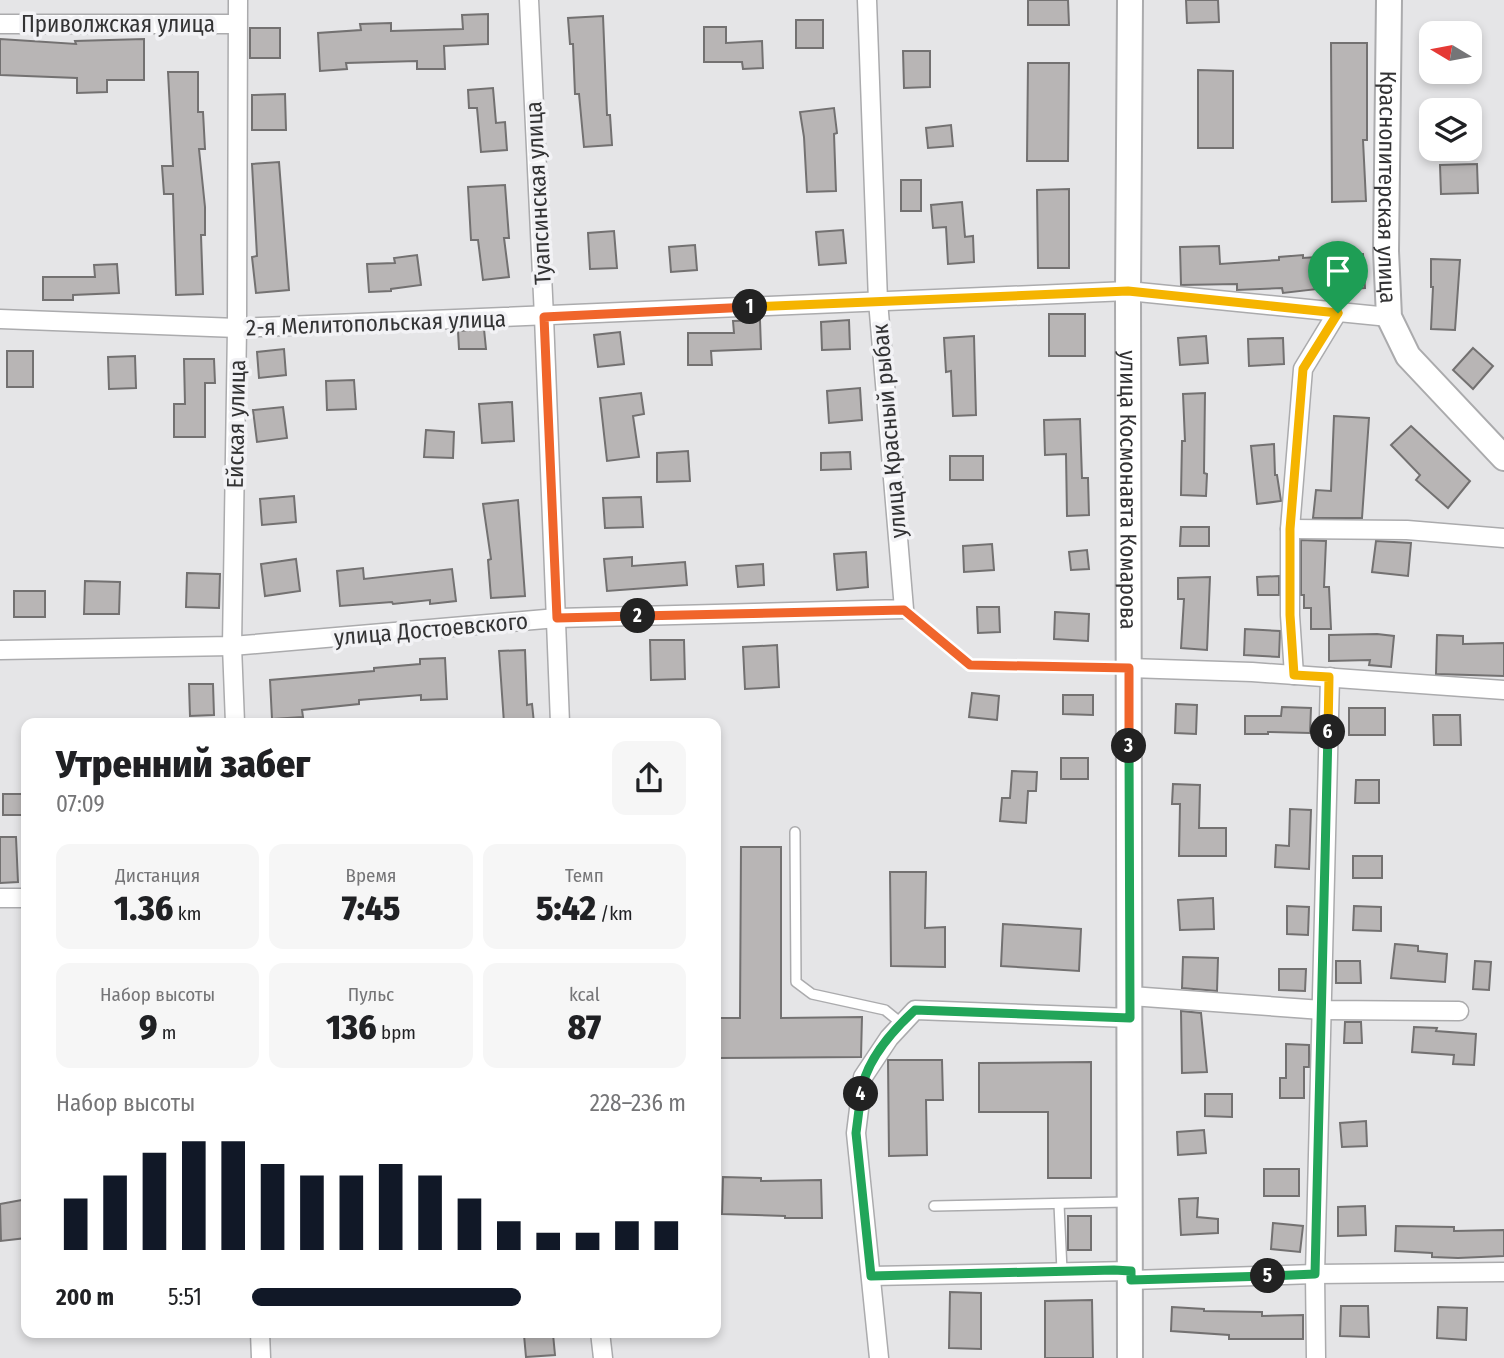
<!DOCTYPE html>
<html lang="ru">
<meta charset="utf-8">
<style>
:root{--surface:#fff;--page:#f6f6f6;--text:#202124;--muted:#757577;--accent:#111827}
body{margin:0;font-family:"Fira Sans Condensed",sans-serif;background:var(--page);color:var(--text);height:100vh;display:flex;flex-direction:column;font-size:26px;white-space:nowrap}
*{box-sizing:border-box;margin:0}
p{font-size:23px;color:var(--muted)}
.icon{flex:none;width:38px;height:38px;fill:none;stroke:currentColor;stroke-width:2;stroke-linecap:round;stroke-linejoin:round}
.map{position:relative;flex:1;overflow:hidden}
.sheet{position:absolute;left:21px;top:718px;width:700px;height:620px;display:flex;flex-direction:column;background:var(--surface);border-radius:14px;box-shadow:0 4px 10px #0003}
.sheet>*{flex:none}
.needle{width:46px;rotate:280deg}
.fabs{position:absolute;left:1419px;top:21px;display:grid;gap:14px}
.fabs a{display:grid;place-items:center;width:63px;height:63px;border-radius:14px;background:var(--surface);box-shadow:0 4px 10px #0003;font-size:35px}
.pin{position:absolute;display:grid;place-items:center;width:60px;height:60px;color:#fff;margin:-72px -30px;border-radius:50% 50% 50% 0;rotate:-45deg;box-shadow:0 0 7px #0007}
.pin .icon{rotate:45deg}
.km{position:absolute;width:35px;height:35px;margin:-18px;border-radius:50%;background:#222;color:#fff;font-size:19px;line-height:35px;text-align:center}
.round{display:grid;place-items:center;flex:none;width:74px;height:74px;border-radius:14px;background:var(--page)}
.summary{display:flex;align-items:center;justify-content:space-between;height:119px;padding:0 35px}
h1{font-size:38px;font-weight:800;line-height:52px}
.metrics{display:grid;grid-template-columns:repeat(3,1fr);gap:10px;height:119px;padding:7px 35px}
.metrics div{display:grid;align-content:center;border-radius:14px;background:var(--page);text-align:center}
.metrics b{font-size:35px;font-weight:800}
.metrics small{font-size:19px;font-weight:400}
.metrics p{font-size:19px}
.chart{height:196px;padding:14px 35px}
.chart p{display:flex;justify-content:space-between}
.chart svg{width:100%;height:126px;margin-top:7px;stroke:var(--accent);stroke-width:6}
ul{padding:0 35px;list-style:none;font-size:23px}
li{display:grid;grid-template-columns:112px 84px 1fr;align-items:center;height:52px}
li i{height:18px;border-radius:9px;background:var(--accent)}
.map>svg:first-child{display:block}
.building{fill:#b8b5b5;stroke:#737171;stroke-width:2}
.lines{fill:none;stroke-linecap:round;stroke-linejoin:round}
.service-casing{stroke:#ababad;stroke-width:12}
.minor-casing{stroke:#ababad;stroke-width:21}
.secondary-casing{stroke:#ababad;stroke-width:28}
.service{stroke:#fff;stroke-width:9}
.minor{stroke:#fff;stroke-width:18}
.secondary{stroke:#fff;stroke-width:24}
.split-1-casing{stroke:#fff;stroke-width:14}
.split-2-casing{stroke:#fff;stroke-width:14}
.split-3-casing{stroke:#fff;stroke-width:14}
.split-4-casing{stroke:#fff;stroke-width:14}
.split-5-casing{stroke:#fff;stroke-width:14}
.split-6-casing{stroke:#fff;stroke-width:14}
.split-7-casing{stroke:#fff;stroke-width:14}
.split-1{stroke:#f5b400;stroke-width:9}
.split-2{stroke:#f0652b;stroke-width:9}
.split-3{stroke:#f0652b;stroke-width:9}
.split-4{stroke:#22a559;stroke-width:9}
.split-5{stroke:#22a559;stroke-width:9}
.split-6{stroke:#22a559;stroke-width:9}
.split-7{stroke:#f5b400;stroke-width:9}
.labels{text-anchor:middle;dominant-baseline:central;stroke-width:7;stroke-linejoin:round;paint-order:stroke}
.street-label{font-size:23px;fill:#333334;stroke:#f2f2f5}
</style>
<div class="map">
<svg width="1504" height="1358" viewBox="0 0 1504 1358">
<rect width="100%" height="100%" fill="#e5e5e7"/>
<g class="building">
<path d="M1028,0H1068L1069,25H1028Z"/>
<path d="M1186,0H1218L1219,22L1187,23Z"/>
<path d="M488,14V44L444,46L445,69H417V61L346,63L347,69L320,71L318,33L361,30L360,24L391,23V31L463,29L462,15Z"/>
<path d="M603,16L607,115H610L612,145L584,147L579,94H575L573,44H570L568,18Z"/>
<rect x="796" y="20" width="27" height="28"/>
<path d="M704,27H726V43L762,41L763,68L743,69L742,62H704Z"/>
<rect x="250" y="28" width="30" height="30"/>
<path d="M0,39L76,44L75,41L144,39V80H107V92L77,93V78L0,75Z"/>
<path d="M1331,43H1367V140H1363L1366,201L1332,202Z"/>
<path d="M903,51H930V87L904,88Z"/>
<path d="M1028,63H1069L1068,161H1027Z"/>
<path d="M1198,70L1233,71V148H1198Z"/>
<path d="M168,72H198V112H203L205,149H199L205,207V235H201L203,294L176,295L173,194H164L162,166H173Z"/>
<path d="M493,88L496,123L505,122L507,150L481,152L477,108H469L468,90Z"/>
<path d="M285,94L286,130H252V95Z"/>
<path d="M834,108L837,133L834,134L836,191L807,192L804,137L800,112Z"/>
<path d="M951,125L953,146L928,148L926,128Z"/>
<path d="M279,162L289,290L256,293L252,257L257,256L252,164Z"/>
<path d="M1477,164L1478,193L1441,194L1440,165Z"/>
<rect x="901" y="180" width="20" height="31"/>
<path d="M505,185L509,238H504L509,277L483,280L478,240H471L468,187Z"/>
<path d="M1069,189V268H1038L1037,190Z"/>
<path d="M962,202L965,237L973,236L974,262L948,264L946,227L933,228L931,205Z"/>
<path d="M843,230L846,263L819,265L816,232Z"/>
<path d="M614,231L617,268L590,269L588,233Z"/>
<path d="M695,245L697,270L671,272L669,247Z"/>
<path d="M1219,246L1220,264L1279,260V257L1303,255V258L1363,254L1365,288L1334,290V287L1283,293L1282,288L1237,290V284L1181,285L1180,247Z"/>
<path d="M417,255L421,285L391,289V291L369,292L367,264L395,263L394,258Z"/>
<path d="M1431,259L1460,260L1455,330L1431,329L1433,287H1431Z"/>
<path d="M117,264L119,293L73,295V300H43V277H95L94,265Z"/>
<rect x="1049" y="314" width="36" height="42"/>
<path d="M760,320L761,349L711,351L712,365H688V333H734L733,321Z"/>
<path d="M849,320L850,349L822,350L821,322Z"/>
<path d="M484,329L486,349H459L458,331Z"/>
<path d="M620,332L624,364L598,367L594,335Z"/>
<path d="M974,336L976,415L953,416L951,371L946,372L944,338Z"/>
<path d="M1206,336L1208,363L1180,365L1178,338Z"/>
<path d="M1283,338L1284,364L1249,366L1248,339Z"/>
<path d="M1473,348L1493,366L1473,389L1453,370Z"/>
<path d="M284,349L286,375L259,378L257,352Z"/>
<rect x="7" y="351" width="26" height="36"/>
<path d="M135,356L136,388L109,389L108,357Z"/>
<path d="M184,359H214L215,383H205V437H174V404H185Z"/>
<path d="M354,380L356,409L327,410L326,381Z"/>
<path d="M860,388L862,420L829,423L827,391Z"/>
<path d="M641,393L644,414L633,416L639,457L607,461L600,398Z"/>
<path d="M1205,393L1204,473L1207,474L1206,496L1181,495L1182,441H1185L1183,394Z"/>
<path d="M512,402L514,441L482,443L479,404Z"/>
<path d="M283,407L287,438L257,442L253,410Z"/>
<path d="M1334,416L1369,418L1362,518H1313L1316,490L1331,491Z"/>
<path d="M1080,419L1082,478H1088L1089,515L1067,516L1066,454L1045,455L1044,420Z"/>
<path d="M1411,426L1470,481L1448,508L1416,480L1420,475L1391,445Z"/>
<path d="M426,430L454,432L453,458L424,457Z"/>
<path d="M1274,444L1275,475H1277L1281,501L1257,504L1251,446Z"/>
<path d="M688,451L690,481L657,482V453Z"/>
<path d="M850,452L851,469L821,470V453Z"/>
<rect x="950" y="456" width="33" height="24"/>
<path d="M294,496L296,522L262,525L260,499Z"/>
<path d="M641,497L643,527L605,528L603,498Z"/>
<path d="M518,500L525,596L491,598L488,560L491,559L483,504Z"/>
<path d="M1181,527H1209V546H1180Z"/>
<path d="M1301,540L1326,541L1324,587H1329L1331,629H1311V608H1304V595H1301Z"/>
<path d="M1376,541L1411,543L1408,576L1372,572Z"/>
<path d="M992,544L994,570L964,572L963,546Z"/>
<path d="M1087,550L1089,569L1071,570L1069,552Z"/>
<path d="M866,552L868,587L837,590L834,554Z"/>
<path d="M632,557V566L685,562L687,585L607,591L604,559Z"/>
<path d="M296,559L300,591L265,596L261,564Z"/>
<path d="M763,564L764,585L738,587L736,566Z"/>
<path d="M363,568L364,579L452,569L456,601L430,604V600L393,604L392,602L340,606L337,571Z"/>
<path d="M187,573L220,574L219,608L186,607Z"/>
<path d="M1279,576V595H1258L1257,577Z"/>
<path d="M1210,577L1207,650L1181,648L1184,599H1178V578Z"/>
<path d="M85,581L120,582L119,614H84Z"/>
<rect x="14" y="591" width="31" height="26"/>
<path d="M977,607H999L1000,632L978,633Z"/>
<path d="M1055,612L1089,614L1088,641L1054,639Z"/>
<path d="M1245,629L1280,631L1279,657L1244,655Z"/>
<path d="M1377,634L1394,636L1391,667L1369,665L1370,660L1329,661V635Z"/>
<path d="M1437,635L1463,636V644L1504,643V676L1436,674Z"/>
<path d="M650,640H684L685,679L651,680Z"/>
<path d="M777,645L779,687L745,689L743,647Z"/>
<path d="M525,650L527,705L532,704L534,723H504L499,651Z"/>
<path d="M445,658L447,699L421,700V695L359,700V704L302,710L303,717L272,719L270,680L374,671V668L420,664V659Z"/>
<path d="M189,684H213L214,715L190,716Z"/>
<path d="M972,693L999,696L997,720L969,717Z"/>
<path d="M1063,695H1093V715L1063,714Z"/>
<path d="M1176,704L1197,705L1196,734L1175,733Z"/>
<path d="M1282,707L1311,708L1310,733L1268,732V734H1245V716H1281Z"/>
<rect x="1349" y="708" width="36" height="27"/>
<path d="M1433,715H1460L1461,745H1434Z"/>
<rect x="1061" y="758" width="27" height="21"/>
<path d="M1012,771L1037,772L1036,791H1028L1026,823L1000,821L1002,798H1010Z"/>
<path d="M1356,780H1379V803H1355Z"/>
<path d="M1173,784L1200,785L1199,828H1226V856H1179L1180,804H1172Z"/>
<rect x="3" y="794" width="23" height="21"/>
<path d="M1290,809L1311,810L1309,869L1275,867L1276,845L1289,846Z"/>
<path d="M0,837H16L18,882L0,883Z"/>
<path d="M741,847H781V1018L862,1017L861,1057L716,1058V1018H740Z"/>
<rect x="1353" y="856" width="29" height="22"/>
<path d="M890,872H926L925,928L945,927V967L891,966Z"/>
<path d="M1213,898L1214,929L1180,930L1178,900Z"/>
<path d="M1287,906L1309,907L1308,935L1287,934Z"/>
<path d="M1354,906L1381,907V931L1353,930Z"/>
<path d="M1003,924L1081,929L1079,971L1001,966Z"/>
<path d="M1395,944L1418,946V951L1447,954L1445,982L1391,978Z"/>
<path d="M1183,957L1218,958L1217,991L1182,988Z"/>
<path d="M1336,961H1360L1361,983H1336Z"/>
<path d="M1475,961L1491,962L1489,990L1473,989Z"/>
<path d="M1279,969H1306L1305,991L1279,990Z"/>
<path d="M1181,1011L1201,1013L1207,1072L1182,1073Z"/>
<path d="M1345,1022H1361L1362,1043H1344Z"/>
<path d="M1414,1027L1437,1028L1436,1031L1476,1034L1474,1065L1453,1064L1454,1055L1412,1052Z"/>
<path d="M1286,1044L1309,1045V1067H1304V1098H1280V1078H1286Z"/>
<path d="M888,1060H942L943,1100H926L927,1155L889,1156Z"/>
<path d="M1091,1062V1178H1048V1112H979V1063Z"/>
<path d="M1205,1094H1232V1117L1205,1116Z"/>
<path d="M1366,1121L1367,1146L1342,1147L1340,1123Z"/>
<path d="M1204,1130L1206,1153L1178,1155L1177,1132Z"/>
<rect x="1264" y="1169" width="35" height="27"/>
<path d="M723,1177L761,1178V1181L821,1180L822,1218H785V1216L722,1214Z"/>
<path d="M1198,1198L1197,1217L1218,1219V1233L1181,1235L1179,1199Z"/>
<path d="M22,1200L26,1238L1,1241L0,1204Z"/>
<path d="M1365,1206L1366,1235L1338,1236V1207Z"/>
<rect x="1068" y="1216" width="23" height="34"/>
<path d="M1273,1223L1303,1226L1300,1252L1271,1249Z"/>
<path d="M1396,1226L1454,1227V1231L1504,1230V1256L1458,1258L1432,1257V1253L1395,1251Z"/>
<path d="M950,1292L981,1293V1349L949,1348Z"/>
<path d="M1092,1300L1093,1358H1045V1301Z"/>
<path d="M1341,1306H1368L1369,1337L1340,1336Z"/>
<path d="M1172,1307L1204,1309V1311L1262,1312V1316L1303,1315V1339H1229V1335L1171,1331Z"/>
<path d="M1438,1307L1467,1308L1466,1340L1437,1338Z"/>
<path d="M553,1334L555,1355L526,1357L524,1335Z"/>
</g>
<g class="lines">
<defs>
<g id="service">
<path d="M904,609L970,665L1127,668"/>
<path d="M795,832L796,982L812,994L885,1010L901,1023"/>
<path d="M1059,1204L1062,1271"/>
<path d="M934,1206L1126,1202"/>
</g>
<g id="minor">
<path d="M529,0L544,317L560,723"/>
<path d="M0,24H237"/>
<path d="M0,319L237,328L1128,291L1389,317"/>
<path d="M1290,529L1407,530L1504,538"/>
<path d="M0,650L232,646L557,618L904,609L878,301L867,0"/>
<path d="M1129,668L1252,672L1504,690"/>
<path d="M1294,675L1290,615V529L1303,369L1337,313"/>
<path d="M235,723L232,646L237,328L238,0"/>
<path d="M0,898H26"/>
<path d="M1131,996L1322,1010L1459,1011"/>
<path d="M871,1276L1131,1271"/>
<path d="M1131,1280L1315,1274L1504,1272"/>
<path d="M260,1332L261,1358"/>
<path d="M600,1332L603,1358"/>
<path d="M879,1358L856,1133L863,1077L889,1038L915,1010L1130,1018"/>
<path d="M1316,1358L1315,1274L1330,677"/>
</g>
<g id="secondary">
<path id="s1" d="M1130,0L1128,291L1130,1358"/>
<path id="s2" d="M1389,0L1386,251L1389,317L1408,356L1504,458"/>
</g>
</defs>
<use href="#service" class="service-casing"/>
<use href="#minor" class="minor-casing"/>
<use href="#secondary" class="secondary-casing"/>
<use href="#service" class="service"/>
<use href="#minor" class="minor"/>
<use href="#secondary" class="secondary"/>
</g>
<g class="lines">
<defs>
<path id="split-1" d="M750,307L1128,291L1338,313"/>
<path id="split-2" d="M638,616L557,618L544,317L750,307"/>
<path id="split-3" d="M638,616L904,610L970,665L1129,668V746"/>
<path id="split-4" d="M861,1094C865,1061 891,1032 915,1010L1130,1018L1129,746"/>
<path id="split-5" d="M861,1094L856,1133L871,1276L1114,1270L1131,1271V1280L1268,1276"/>
<path id="split-6" d="M1268,1276L1315,1274L1328,732"/>
<path id="split-7" d="M1328,732L1329,677L1294,675L1290,615V529L1303,369L1338,313"/>
</defs>
<use href="#split-1" class="split-1-casing"/>
<use href="#split-2" class="split-2-casing"/>
<use href="#split-3" class="split-3-casing"/>
<use href="#split-4" class="split-4-casing"/>
<use href="#split-5" class="split-5-casing"/>
<use href="#split-6" class="split-6-casing"/>
<use href="#split-7" class="split-7-casing"/>
<use href="#split-1" class="split-1"/>
<use href="#split-2" class="split-2"/>
<use href="#split-3" class="split-3"/>
<use href="#split-4" class="split-4"/>
<use href="#split-5" class="split-5"/>
<use href="#split-6" class="split-6"/>
<use href="#split-7" class="split-7"/>
</g>
<g class="labels">
<g class="street-label">
<text x="118" y="24">Приволжская улица</text>
<text stroke="none"><textPath href="#s2" startOffset="187">Краснопитерская улица</textPath></text>
<text transform="translate(538 193) rotate(-93)">Туапсинская улица</text>
<text transform="translate(376 323) rotate(-2)">2-я Мелитопольская улица</text>
<text transform="translate(236 424) rotate(-89)">Ейская улица</text>
<text transform="translate(889 431) rotate(-95)">улица Красный рыбак</text>
<text stroke="none"><textPath href="#s1" startOffset="490">улица Космонавта Комарова</textPath></text>
<text transform="translate(431 629) rotate(-5)">улица Достоевского</text>
</g>
</g>
</svg>
<div class="fabs">
<a><svg class="needle" viewBox="-14 -14 28 28"><path d="M0-13l5 13h-10z" fill="#e53935"/><path d="M0 13l5-13h-10z" fill="#757577"/></svg></a>
<a><svg class="icon" aria-label="layers" viewBox="0 0 24 24"><path d="M12 4l9 5-9 5-9-5zM3 14l9 5 9-5"/></svg></a>
</div>
<div class="pin" style="left:1338px;top:313px;background:#1e9e55"><svg class="icon" aria-label="arrive" viewBox="0 0 24 24"><path d="M6 21V4h12l-3 4 3 4H6"/></svg></div>
<b class="km" style="left:750px;top:307px">1</b>
<b class="km" style="left:638px;top:616px">2</b>
<b class="km" style="left:1129px;top:746px">3</b>
<b class="km" style="left:861px;top:1094px">4</b>
<b class="km" style="left:1268px;top:1276px">5</b>
<b class="km" style="left:1328px;top:732px">6</b>
<section class="sheet">
<div class="summary"><div><h1>Утренний забег</h1><p>07:09</p></div><a class="round"><svg class="icon" aria-label="share" viewBox="0 0 24 24"><path d="M12 15V3M7 8l5-5 5 5M5 13v7h14v-7"/></svg></a></div>
<div class="metrics">
<div><p>Дистанция</p><b>1.36<small> km</small></b></div>
<div><p>Время</p><b>7:45</b></div>
<div><p>Темп</p><b>5:42<small> /km</small></b></div>
</div>
<div class="metrics">
<div><p>Набор высоты</p><b>9<small> m</small></b></div>
<div><p>Пульс</p><b>136<small> bpm</small></b></div>
<div><p>kcal</p><b>87</b></div>
</div>
<div class="chart"><p><span>Набор высоты</span>228–236 m</p>
<svg viewBox="0 0 160 44" preserveAspectRatio="none"><path d="M5 44V26M15 44V18M25 44V10M35 44V6M45 44V6M55 44V14M65 44V18M75 44V18M85 44V14M95 44V18M105 44V26M115 44V34M125 44V38M135 44V38M145 44V34M155 44V34"/></svg>
</div>
<ul>
<li><b>200 m</b>5:51<i style="width:62%"></i></li>
</ul>
</section>
</div>
